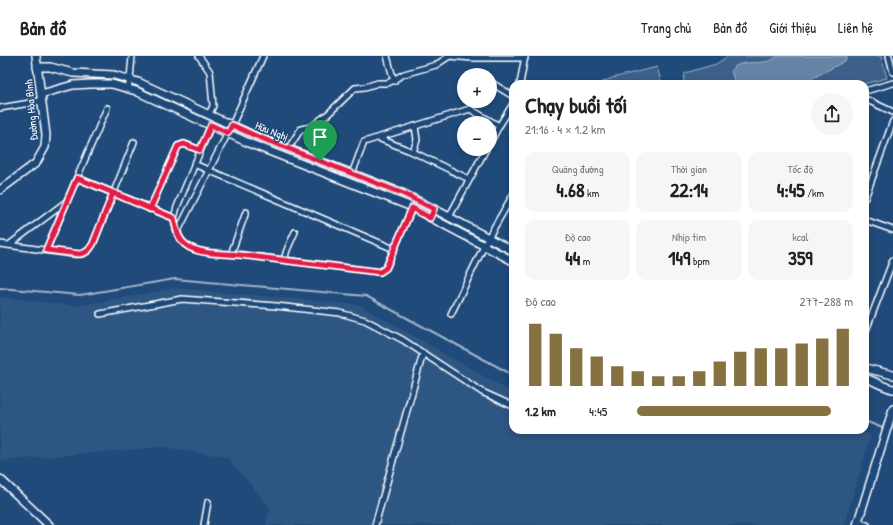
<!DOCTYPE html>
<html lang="vi">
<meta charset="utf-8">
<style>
:root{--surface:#fff;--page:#f6f6f6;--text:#222;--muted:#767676;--line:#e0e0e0;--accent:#857141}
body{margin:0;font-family:"Patrick Hand",sans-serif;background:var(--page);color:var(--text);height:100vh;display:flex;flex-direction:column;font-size:15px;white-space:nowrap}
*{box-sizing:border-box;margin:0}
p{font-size:13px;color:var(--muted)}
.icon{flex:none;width:22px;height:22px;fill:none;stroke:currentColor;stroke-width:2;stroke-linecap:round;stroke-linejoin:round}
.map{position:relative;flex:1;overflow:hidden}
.details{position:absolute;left:509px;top:24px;width:360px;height:354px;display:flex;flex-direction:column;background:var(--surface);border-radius:12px;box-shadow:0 2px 6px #0003}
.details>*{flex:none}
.controls{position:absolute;left:457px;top:12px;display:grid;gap:8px}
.controls a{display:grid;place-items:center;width:40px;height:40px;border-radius:50%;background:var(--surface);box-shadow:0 2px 6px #0003;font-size:20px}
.pin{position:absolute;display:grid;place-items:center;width:34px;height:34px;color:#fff;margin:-41px -17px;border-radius:50% 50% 50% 0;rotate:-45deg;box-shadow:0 0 4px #0007}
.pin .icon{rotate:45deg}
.round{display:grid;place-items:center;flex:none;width:42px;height:42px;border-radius:21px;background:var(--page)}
.head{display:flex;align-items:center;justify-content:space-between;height:68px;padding:0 16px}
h1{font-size:22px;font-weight:800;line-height:30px}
.metrics{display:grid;grid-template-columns:repeat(3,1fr);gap:6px;height:68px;padding:4px 16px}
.metrics div{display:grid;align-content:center;border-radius:10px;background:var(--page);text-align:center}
.metrics b{font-size:20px;font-weight:800}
.metrics small{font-size:11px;font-weight:400}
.metrics p{font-size:11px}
.chart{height:112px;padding:8px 16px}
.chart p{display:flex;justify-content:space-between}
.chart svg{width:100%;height:72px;margin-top:4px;stroke:var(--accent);stroke-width:6}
ul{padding:0 16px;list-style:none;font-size:13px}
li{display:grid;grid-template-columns:64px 48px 1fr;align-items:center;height:30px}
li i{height:10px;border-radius:5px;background:var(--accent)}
header{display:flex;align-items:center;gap:24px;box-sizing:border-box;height:56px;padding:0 20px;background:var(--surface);border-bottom:1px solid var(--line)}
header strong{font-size:19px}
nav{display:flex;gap:22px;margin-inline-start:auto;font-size:14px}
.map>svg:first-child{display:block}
.built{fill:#2e5683}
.green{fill:#3c618b;stroke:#9eb0c5}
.water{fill:#6583a4;stroke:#a3b5c8}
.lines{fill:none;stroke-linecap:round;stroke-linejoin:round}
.stream{stroke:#a3b5c8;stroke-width:2}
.minor-casing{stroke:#fff;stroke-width:8}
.tertiary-casing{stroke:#fff;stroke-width:10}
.secondary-casing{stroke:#fff;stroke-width:10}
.minor{stroke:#1f4a7a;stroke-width:5}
.tertiary{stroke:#1f4a7a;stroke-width:7}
.secondary{stroke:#1f4a7a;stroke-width:7}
.route-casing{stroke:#fff;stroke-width:8}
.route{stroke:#e11d48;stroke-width:5}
.labels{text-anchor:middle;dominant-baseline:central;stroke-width:3;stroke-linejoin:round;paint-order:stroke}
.street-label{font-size:11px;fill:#fff;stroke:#1f4a7a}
</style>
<header>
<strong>Bản đồ</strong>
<nav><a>Trang chủ</a><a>Bản đồ</a><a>Giới thiệu</a><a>Liên hệ</a></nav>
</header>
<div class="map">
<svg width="893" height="469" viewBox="0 0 893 469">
<rect width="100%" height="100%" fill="#1f4a7a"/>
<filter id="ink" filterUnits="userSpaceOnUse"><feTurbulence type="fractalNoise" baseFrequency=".025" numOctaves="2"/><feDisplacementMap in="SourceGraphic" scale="8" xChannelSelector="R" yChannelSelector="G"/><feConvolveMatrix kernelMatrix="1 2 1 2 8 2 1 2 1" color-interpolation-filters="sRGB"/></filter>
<g filter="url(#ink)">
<path class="built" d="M174,232L359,249L513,337V374H856L871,379L844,469H266L270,452L227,401L163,391L0,405V241L78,250Z"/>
<g class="green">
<path d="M726,0H881L887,22L864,28H683L685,17L716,8L725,2Z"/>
<path d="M657,11L662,28H598L612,22Z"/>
</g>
<path class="water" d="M778,0H847L845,5L809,24L806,28H735L731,14C743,0 763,13 778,0Z"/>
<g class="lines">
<g class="stream">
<path d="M0,232L80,239L175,223L366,240L513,319"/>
<path d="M865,365L885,373"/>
</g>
<defs>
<g id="minor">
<path d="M199,0L210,16L213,50L209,58"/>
<path d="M387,0L394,25"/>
<path d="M448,0L472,2H525"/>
<path d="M889,0L893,16"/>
<path d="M490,26L513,40"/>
<path d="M520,28L525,0"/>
<path d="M128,32L130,23L132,0"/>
<path d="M865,35L893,27"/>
<path d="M865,43L893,56"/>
<path d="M0,52L42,45"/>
<path d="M499,70L513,48"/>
<path d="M378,82L413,96L469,123"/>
<path d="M288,93L301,73L311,71L328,58L355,32L365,31L378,27H388L404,18L436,9L448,1"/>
<path d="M413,96L417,84L415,70"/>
<path d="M194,108L394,193"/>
<path d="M352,118L364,86L470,53L499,70L490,87"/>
<path d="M77,122L174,162C176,173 178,185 189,191C205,199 226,197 243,199C289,205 334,210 380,216L386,212L412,152"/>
<path d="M865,142L893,65"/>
<path d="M150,153L178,90L184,88L200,94"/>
<path d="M449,161L486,93"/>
<path d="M174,162L177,151L211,69"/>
<path d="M865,164L893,174"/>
<path d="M177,177L232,69L263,0"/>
<path d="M0,188L73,198C83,199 88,197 93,188L134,86"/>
<path d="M9,189L66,146"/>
<path d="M46,194L107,52"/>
<path d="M231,198L246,156"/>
<path d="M284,204L287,194L295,176"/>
<path d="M100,258L182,243L276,250L340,257L365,264L403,284L482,336L513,350"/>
<path d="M451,258L488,182L513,139"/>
<path d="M865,277L893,204"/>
<path d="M858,466L867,469"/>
<path d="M204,469L208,446"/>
<path d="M375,469L423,297"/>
</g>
<path id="tertiary" d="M857,469L893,353"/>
<g id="secondary">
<path d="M37,11H50L73,17L114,19L138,26L255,80L404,138L434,153L513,195"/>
<path d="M41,38L73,29L91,28H112L136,35L251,88L407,149L513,205"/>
<path d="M0,134L36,107L45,91L46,79L36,0"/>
<path d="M865,312L893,319"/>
<path d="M865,322C875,325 883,331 893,333"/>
<path d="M0,423L49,469"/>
</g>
</defs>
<use href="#minor" class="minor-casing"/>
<use href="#tertiary" class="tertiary-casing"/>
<use href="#secondary" class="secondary-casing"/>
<use href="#minor" class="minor"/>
<use href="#tertiary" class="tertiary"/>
<use href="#secondary" class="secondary"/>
</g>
</g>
<g class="lines" filter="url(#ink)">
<defs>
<path id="route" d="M320,105L256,80L232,69L228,77L211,69L200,94L184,88L178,90L150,153L113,137L93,188C89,194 87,197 80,198L46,194L77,122L174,162C176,173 178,185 189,191C204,199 224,197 240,199C287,205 333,210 380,216L386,212L412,152L430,162L434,153L404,138L320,105"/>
</defs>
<use href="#route" class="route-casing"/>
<use href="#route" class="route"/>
</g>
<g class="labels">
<g class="street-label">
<text transform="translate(31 54) rotate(-95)">Đường Hòa Bình</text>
<text transform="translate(272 75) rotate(22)">Hữu Nghị</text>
</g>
</g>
</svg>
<div class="controls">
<a>+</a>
<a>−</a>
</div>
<div class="pin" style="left:320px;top:105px;background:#1e9e55"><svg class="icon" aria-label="arrive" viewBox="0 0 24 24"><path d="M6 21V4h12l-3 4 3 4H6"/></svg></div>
<section class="details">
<div class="head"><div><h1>Chạy buổi tối</h1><p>21:16 · 4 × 1.2 km</p></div><a class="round"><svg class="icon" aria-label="share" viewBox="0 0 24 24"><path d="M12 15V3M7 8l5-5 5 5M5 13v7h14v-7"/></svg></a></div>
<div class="metrics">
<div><p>Quãng đường</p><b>4.68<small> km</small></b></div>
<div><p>Thời gian</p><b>22:14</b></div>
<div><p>Tốc độ</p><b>4:45<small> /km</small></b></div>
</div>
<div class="metrics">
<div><p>Độ cao</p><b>44<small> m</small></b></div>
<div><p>Nhịp tim</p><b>149<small> bpm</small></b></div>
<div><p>kcal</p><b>359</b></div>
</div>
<div class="chart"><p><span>Độ cao</span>277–288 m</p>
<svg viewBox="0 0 160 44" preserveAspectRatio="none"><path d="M5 44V6M15 44V12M25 44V21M35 44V26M45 44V32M55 44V35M65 44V38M75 44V38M85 44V35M95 44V29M105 44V23M115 44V21M125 44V21M135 44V18M145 44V15M155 44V9"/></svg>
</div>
<ul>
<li><b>1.2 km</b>4:45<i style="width:90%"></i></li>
</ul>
</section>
</div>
